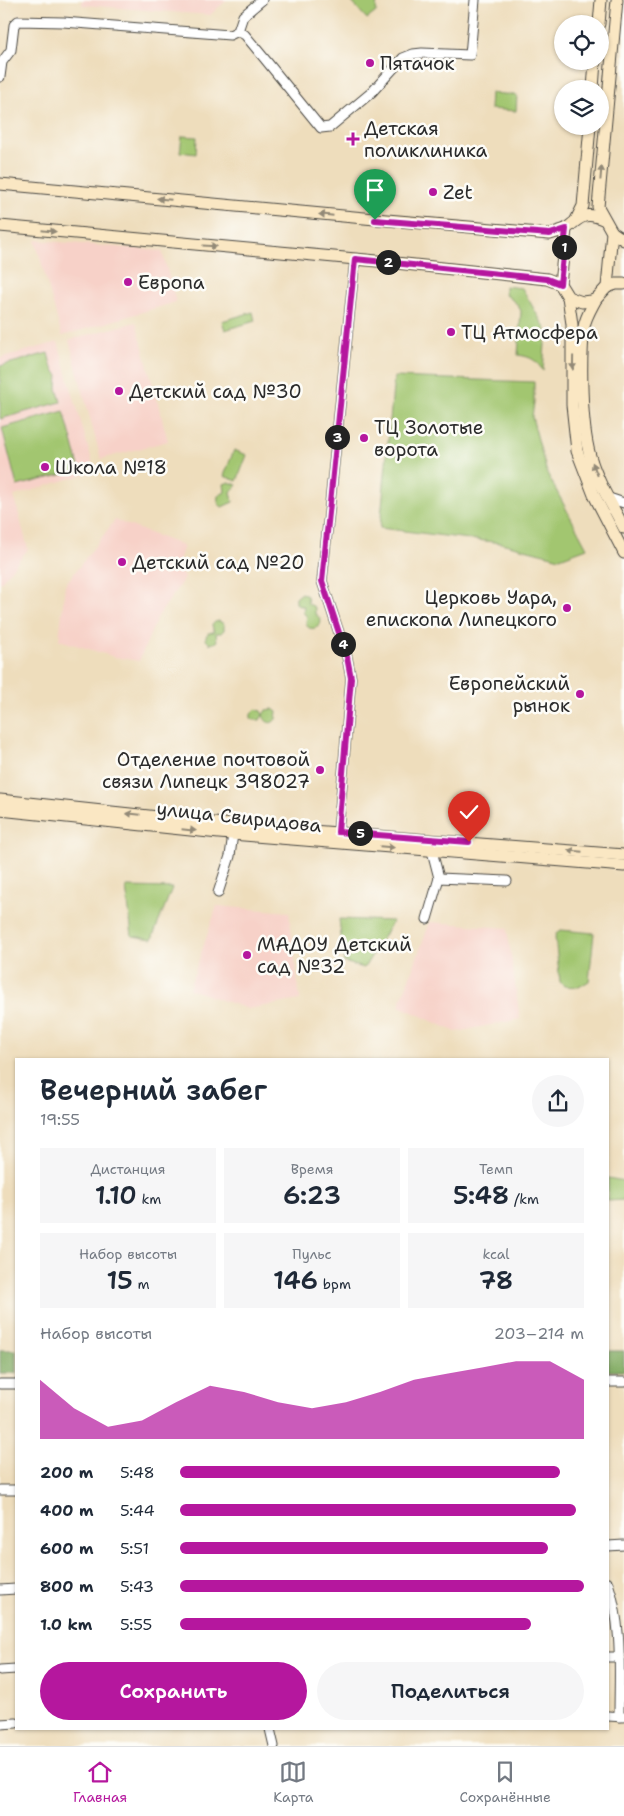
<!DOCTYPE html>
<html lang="ru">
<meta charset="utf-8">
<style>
:root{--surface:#fff;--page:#f6f6f7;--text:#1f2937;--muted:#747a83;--line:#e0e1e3;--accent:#b5179e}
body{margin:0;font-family:"Shantell Sans",sans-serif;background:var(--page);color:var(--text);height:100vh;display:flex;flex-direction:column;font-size:19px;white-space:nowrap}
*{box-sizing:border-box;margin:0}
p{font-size:16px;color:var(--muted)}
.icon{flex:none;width:28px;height:28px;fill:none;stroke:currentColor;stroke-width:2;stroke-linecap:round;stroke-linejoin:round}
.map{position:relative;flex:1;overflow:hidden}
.panel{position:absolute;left:15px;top:1058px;width:594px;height:672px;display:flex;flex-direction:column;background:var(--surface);border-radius:0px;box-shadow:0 1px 4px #0004}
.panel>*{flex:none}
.buttons{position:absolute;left:554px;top:15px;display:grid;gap:10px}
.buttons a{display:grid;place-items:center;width:55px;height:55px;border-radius:50%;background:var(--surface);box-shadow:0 1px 4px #0004;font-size:25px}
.pin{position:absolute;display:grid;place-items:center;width:42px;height:42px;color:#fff;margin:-51px -21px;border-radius:50% 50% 50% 0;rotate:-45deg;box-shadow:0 0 5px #0007}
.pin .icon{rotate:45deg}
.km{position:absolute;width:25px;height:25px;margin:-12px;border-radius:50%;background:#222;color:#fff;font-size:14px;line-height:25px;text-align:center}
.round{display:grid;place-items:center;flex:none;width:52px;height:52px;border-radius:26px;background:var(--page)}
.overview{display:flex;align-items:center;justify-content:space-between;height:85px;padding:0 25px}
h1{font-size:28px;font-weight:600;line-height:38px}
.metrics{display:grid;grid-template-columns:repeat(3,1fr);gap:8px;height:85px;padding:5px 25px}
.metrics div{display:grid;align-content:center;border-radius:0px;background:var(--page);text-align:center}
.metrics b{font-size:25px;font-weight:600}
.metrics small{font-size:14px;font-weight:400}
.metrics p{font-size:14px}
.chart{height:140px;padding:10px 25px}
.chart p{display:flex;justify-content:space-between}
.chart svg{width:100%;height:90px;margin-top:5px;fill:var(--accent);opacity:.7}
.button{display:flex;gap:10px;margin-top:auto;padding:10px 25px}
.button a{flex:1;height:58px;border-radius:30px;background:var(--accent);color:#fff;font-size:20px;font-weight:600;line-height:58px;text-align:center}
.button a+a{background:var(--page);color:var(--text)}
ul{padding:0 25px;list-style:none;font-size:16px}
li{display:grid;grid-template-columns:80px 60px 1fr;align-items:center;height:38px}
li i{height:12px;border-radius:6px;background:var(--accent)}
.tabs{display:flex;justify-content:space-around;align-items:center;height:70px;border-top:1px solid var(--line);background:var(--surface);font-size:14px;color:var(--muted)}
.tabs a{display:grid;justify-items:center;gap:2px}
.tabs .on{color:var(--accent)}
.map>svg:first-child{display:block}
.built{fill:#f7d1c8}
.green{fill:#a2c670;stroke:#66784e}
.forest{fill:#81ab62;stroke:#566b46}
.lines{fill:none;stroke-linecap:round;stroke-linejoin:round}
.street-casing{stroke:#484641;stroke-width:11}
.secondary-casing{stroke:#484641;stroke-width:13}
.street{stroke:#fff;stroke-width:9}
.secondary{stroke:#fae7c3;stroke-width:11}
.oneway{fill:#928977}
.route-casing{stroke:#fff;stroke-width:10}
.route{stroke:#b5179e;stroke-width:6}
.poi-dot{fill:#b5179e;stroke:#fdfcf7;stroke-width:2}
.labels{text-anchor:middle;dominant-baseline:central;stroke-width:5;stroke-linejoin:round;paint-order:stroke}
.poi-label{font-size:19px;fill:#2b2b2b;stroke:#fdfcf7;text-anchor:start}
.street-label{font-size:19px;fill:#2b2b2b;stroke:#fdfcf7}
</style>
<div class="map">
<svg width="624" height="1746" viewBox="0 0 624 1746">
<rect width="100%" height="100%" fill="#fdfcf7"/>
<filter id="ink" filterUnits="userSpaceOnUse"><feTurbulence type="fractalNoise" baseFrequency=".02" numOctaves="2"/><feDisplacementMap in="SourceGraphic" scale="10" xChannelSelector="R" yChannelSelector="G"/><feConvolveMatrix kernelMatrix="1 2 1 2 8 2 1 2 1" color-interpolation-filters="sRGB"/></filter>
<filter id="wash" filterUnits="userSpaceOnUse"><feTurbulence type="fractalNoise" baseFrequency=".0096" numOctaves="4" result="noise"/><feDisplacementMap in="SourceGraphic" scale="20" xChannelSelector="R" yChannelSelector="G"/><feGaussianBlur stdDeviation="1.12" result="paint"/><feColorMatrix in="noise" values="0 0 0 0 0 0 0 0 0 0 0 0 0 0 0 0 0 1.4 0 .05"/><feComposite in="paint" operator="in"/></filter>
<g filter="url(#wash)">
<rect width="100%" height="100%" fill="#eeddbc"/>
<g class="built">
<path d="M82,0H227L210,15L82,5Z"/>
<path d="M35,240L162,251L176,302L62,336Z"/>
<path d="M136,322L168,441L101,459L69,340Z"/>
<path d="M58,342L92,461L88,473L14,496L28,549L0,583V358Z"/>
<path d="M115,520L184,546L176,569L185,577L157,618L139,661L115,657L59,640L65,585Z"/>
<path d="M217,906L289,912L300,1000L248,1009L189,989Z"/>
<path d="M430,922L507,928L520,1019L456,1032L399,1006Z"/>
</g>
<g class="green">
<path d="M350,0H377L376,12L367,19Z"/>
<path d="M491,93L517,95L516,111L490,109Z"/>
<path d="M182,136L197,137L196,154L180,152Z"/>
<path d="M505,286L522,288L546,330L543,371C536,360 532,357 518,355L521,311L517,304L505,294Z"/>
<path d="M253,312L255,321L225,330L222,321Z"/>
<path d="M48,353L51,365L58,376L57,388L61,402L0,419V366Z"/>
<path d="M394,377L534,382V403L532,417L547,473L587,548L560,558L501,543L380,528Z"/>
<path d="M64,411L80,470L17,486L2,428Z"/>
<path d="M234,450L247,455L237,481L224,476Z"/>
<path d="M229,482L237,485L231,492L233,502L222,507C218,504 217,501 218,496L225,492L224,484Z"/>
<path d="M301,593L307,596L308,604L313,606L315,608V614C334,626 300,638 307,617L303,612L304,606H300L296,603V597Z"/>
<path d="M219,621L224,624V630L221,633H216L217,642L210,644L206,640C205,634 209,632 214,632L212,625L215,622Z"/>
<path d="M256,709L261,711L263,715L266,710L273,709L277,712L276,719C271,726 265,722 263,715L260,720H254L251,718V714Z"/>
<path d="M126,887L172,888L152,939L132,936Z"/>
<path d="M339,919L393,921L364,968L344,962Z"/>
<path d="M561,930L594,933L589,981L579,987L564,986L560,982L555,937L557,932Z"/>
<path d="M608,1178L624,1181V1200L608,1201Z"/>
</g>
<g class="forest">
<rect x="0" y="1350" width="16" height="23"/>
<rect x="608" y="1351" width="16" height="20"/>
</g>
</g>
<g filter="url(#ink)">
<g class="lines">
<defs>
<g id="street">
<path d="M238,31L245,35L264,58L321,128L330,127L372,92L403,58L413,54L422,53L470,55L475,0"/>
<path d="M0,77L2,62L11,50L14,25L18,21L63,22L230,35L238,31L243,16L262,0"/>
<path d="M609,498L624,503"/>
<path d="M338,832L351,678L347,657L322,581L355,259"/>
<path d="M439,878L507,881"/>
<path d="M218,893L230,856L233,834"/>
<path d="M427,919L439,878L432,851"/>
<path d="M608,1382H624"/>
<path d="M0,1384H16"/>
<path d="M0,1490H16"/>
<path d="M608,1546L624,1545"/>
<path d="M608,1583C623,1626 619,1672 619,1717"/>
<path d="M0,1590L16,1589"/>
<path d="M608,1657H619"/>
<path d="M0,1670L16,1669"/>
<path d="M608,1716L624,1717"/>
<path d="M0,1724L16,1723"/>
<path d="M270,1729L274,1746"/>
</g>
<g id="secondary">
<path d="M599,24L601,0"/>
<path d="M593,89L595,61"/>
<path d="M0,184L375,219L550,234L566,229"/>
<path d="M576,220L583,206L590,126"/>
<path d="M605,220C586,211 581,216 566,229L560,284L568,297L582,302L591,301L596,299L607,287L612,232L598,207L617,0"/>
<path d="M0,226L377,261L547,279L560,284"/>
<path d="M612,232L624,240"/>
<path d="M607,287L616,284H624"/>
<path d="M568,297L572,324V405L577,451L594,495L624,553"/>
<path d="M596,299C592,307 585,318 584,327C580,360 581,424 590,456C597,481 612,505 624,528"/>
<path d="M0,800L223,824L624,855"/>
<path d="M0,810L219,833L624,866"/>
</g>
</defs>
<use href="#street" class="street-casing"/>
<use href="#secondary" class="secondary-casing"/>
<use href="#street" class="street"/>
<use href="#secondary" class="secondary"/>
</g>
<defs><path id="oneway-solid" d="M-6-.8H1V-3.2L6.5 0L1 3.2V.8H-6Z" transform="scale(1.25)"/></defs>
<g class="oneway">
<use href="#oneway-solid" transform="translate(601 173) rotate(-85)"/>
<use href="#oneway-solid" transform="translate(164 199) rotate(-175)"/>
<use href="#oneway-solid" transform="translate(326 215) rotate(-174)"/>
<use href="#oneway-solid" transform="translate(49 231) rotate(6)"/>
<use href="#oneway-solid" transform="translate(210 246) rotate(4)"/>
<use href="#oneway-solid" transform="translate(573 363) rotate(91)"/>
<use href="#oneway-solid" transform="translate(595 469) rotate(-112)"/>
<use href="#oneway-solid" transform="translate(133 814) rotate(-174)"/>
<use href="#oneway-solid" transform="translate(189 830) rotate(6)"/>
<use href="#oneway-solid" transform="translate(387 847) rotate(5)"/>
<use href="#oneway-solid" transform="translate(575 851) rotate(-175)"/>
</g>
</g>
<g class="lines" filter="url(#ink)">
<defs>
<path id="route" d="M375,220L550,234L566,229L560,284L547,279L355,259L322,581L347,657L351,678L338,832L469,842"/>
</defs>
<use href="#route" class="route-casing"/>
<use href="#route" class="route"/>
</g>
<g class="poi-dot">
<circle cx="370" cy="63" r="5"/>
<path d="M350.5 131.5h5v5h5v5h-5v5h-5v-5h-5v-5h5z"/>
<circle cx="433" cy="192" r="5"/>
<circle cx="128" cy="282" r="5"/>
<circle cx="451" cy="332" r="5"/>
<circle cx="119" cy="391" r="5"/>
<circle cx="364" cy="438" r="5"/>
<circle cx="45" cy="467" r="5"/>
<circle cx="122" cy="562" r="5"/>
<circle cx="567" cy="608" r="5"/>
<circle cx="580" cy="694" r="5"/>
<circle cx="320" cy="770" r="5"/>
<circle cx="247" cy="955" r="5"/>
</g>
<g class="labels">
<g class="poi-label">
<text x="380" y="63">Пятачок</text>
<text x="364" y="128">Детская<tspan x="364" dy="22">поликлиника</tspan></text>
<text x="443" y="192">Zet</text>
<text x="138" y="282">Европа</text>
<text x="461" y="332">ТЦ Атмосфера</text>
<text x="129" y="391">Детский сад №30</text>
<text x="374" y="427">ТЦ Золотые<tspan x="374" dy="22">ворота</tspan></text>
<text x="55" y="467">Школа №18</text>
<text x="132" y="562">Детский сад №20</text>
<text x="557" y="597" text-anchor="end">Церковь Уара,<tspan x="557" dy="22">епископа Липецкого</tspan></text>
<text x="570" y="683" text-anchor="end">Европейский<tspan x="570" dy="22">рынок</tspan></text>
<text x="310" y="759" text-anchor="end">Отделение почтовой<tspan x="310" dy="22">связи Липецк 398027</tspan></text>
<text x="257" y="944">МАДОУ Детский<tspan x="257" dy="22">сад №32</tspan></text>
</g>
<g class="street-label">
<text transform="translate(239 817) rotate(6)">улица Свиридова</text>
</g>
</g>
</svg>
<div class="buttons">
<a><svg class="icon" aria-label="locate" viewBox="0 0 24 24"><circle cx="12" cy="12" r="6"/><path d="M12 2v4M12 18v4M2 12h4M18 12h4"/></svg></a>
<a><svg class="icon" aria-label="layers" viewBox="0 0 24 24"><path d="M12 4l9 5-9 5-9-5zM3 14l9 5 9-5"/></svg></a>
</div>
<div class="pin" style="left:375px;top:220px;background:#1e9e55"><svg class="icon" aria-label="arrive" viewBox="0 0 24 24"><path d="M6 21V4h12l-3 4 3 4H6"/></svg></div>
<div class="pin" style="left:469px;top:842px;background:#d93025"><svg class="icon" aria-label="check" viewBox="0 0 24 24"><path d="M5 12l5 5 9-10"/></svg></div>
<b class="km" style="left:564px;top:247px">1</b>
<b class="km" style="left:388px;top:262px">2</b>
<b class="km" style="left:337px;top:437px">3</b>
<b class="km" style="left:343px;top:644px">4</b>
<b class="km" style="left:360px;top:833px">5</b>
<section class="panel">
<div class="overview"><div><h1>Вечерний забег</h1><p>19:55</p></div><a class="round"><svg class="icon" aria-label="share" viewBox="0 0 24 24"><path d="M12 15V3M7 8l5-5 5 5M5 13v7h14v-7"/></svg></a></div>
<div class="metrics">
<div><p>Дистанция</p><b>1.10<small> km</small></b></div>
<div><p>Время</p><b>6:23</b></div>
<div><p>Темп</p><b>5:48<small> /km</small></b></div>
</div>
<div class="metrics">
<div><p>Набор высоты</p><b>15<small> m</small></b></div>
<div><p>Пульс</p><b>146<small> bpm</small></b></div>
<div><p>kcal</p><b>78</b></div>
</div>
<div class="chart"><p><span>Набор высоты</span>203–214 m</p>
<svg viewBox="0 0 160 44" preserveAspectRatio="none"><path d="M0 44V15L10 29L20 38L30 35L40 26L50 18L60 21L70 26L80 29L90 26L100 21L110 15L120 12L130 9L140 6L150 6L160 15V44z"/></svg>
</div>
<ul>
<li><b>200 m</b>5:48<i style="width:94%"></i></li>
<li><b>400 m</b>5:44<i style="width:98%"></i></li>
<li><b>600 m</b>5:51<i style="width:91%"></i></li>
<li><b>800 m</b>5:43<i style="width:100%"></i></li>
<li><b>1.0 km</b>5:55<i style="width:87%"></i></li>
</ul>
<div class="button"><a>Сохранить</a><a>Поделиться</a></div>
</section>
</div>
<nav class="tabs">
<a class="on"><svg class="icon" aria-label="home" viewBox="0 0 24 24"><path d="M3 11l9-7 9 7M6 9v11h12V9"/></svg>Главная</a>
<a><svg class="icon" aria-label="map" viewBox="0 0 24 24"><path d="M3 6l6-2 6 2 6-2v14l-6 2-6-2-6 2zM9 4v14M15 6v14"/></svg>Карта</a>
<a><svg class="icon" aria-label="saved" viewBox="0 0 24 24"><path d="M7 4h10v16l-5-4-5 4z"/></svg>Сохранённые</a>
</nav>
